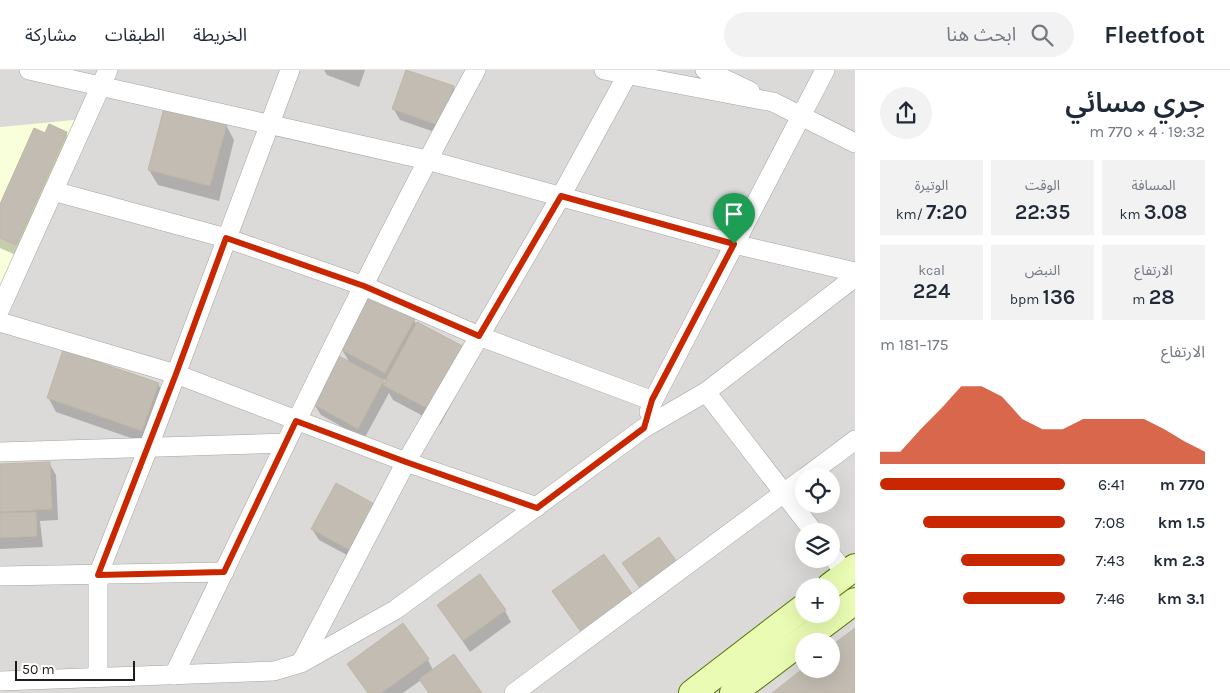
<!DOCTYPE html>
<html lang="ar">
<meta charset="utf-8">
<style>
:root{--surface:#fff;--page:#f2f2f3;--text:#1f2937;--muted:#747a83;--line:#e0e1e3;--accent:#c92700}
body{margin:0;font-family:Karla,"Noto Sans Arabic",sans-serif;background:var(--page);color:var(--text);direction:rtl;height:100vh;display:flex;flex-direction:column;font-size:19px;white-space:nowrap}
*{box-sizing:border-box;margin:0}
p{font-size:16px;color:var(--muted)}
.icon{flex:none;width:28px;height:28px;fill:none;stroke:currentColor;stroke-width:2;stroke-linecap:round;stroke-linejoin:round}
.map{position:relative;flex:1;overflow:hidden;direction:ltr}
.side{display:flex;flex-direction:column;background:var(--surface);width:375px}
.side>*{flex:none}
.buttons{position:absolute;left:795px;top:398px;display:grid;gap:10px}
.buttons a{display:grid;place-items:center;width:45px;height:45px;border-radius:50%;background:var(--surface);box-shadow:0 5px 20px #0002;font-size:25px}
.scale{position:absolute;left:15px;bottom:12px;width:120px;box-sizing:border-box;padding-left:5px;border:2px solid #1d1d1d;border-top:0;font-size:14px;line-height:18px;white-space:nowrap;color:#1d1d1d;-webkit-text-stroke:4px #fff;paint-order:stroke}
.pin{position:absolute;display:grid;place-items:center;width:42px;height:42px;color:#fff;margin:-51px -21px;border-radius:50% 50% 50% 0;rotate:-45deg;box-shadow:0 0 5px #0007}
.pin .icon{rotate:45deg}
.round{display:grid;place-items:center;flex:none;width:52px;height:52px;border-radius:26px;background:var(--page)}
.overview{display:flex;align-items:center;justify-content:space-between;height:85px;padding:0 25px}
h1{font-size:28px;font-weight:600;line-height:38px}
.stats{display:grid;grid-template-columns:repeat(3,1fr);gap:8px;height:85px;padding:5px 25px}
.stats div{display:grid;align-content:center;border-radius:0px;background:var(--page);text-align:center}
.stats b{font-size:21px;font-weight:600}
.stats small{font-size:14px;font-weight:400}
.stats p{font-size:14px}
.chart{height:140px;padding:10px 25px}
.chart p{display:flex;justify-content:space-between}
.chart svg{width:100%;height:90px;margin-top:5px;fill:var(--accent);opacity:.7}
ul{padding:0 25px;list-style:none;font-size:16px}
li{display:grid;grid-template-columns:80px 60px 1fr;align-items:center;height:38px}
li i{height:12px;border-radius:6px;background:var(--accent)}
header{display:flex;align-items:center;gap:30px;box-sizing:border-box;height:70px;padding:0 25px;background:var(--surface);border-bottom:1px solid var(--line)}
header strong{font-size:24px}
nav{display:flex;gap:28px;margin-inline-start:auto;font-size:18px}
.search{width:350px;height:45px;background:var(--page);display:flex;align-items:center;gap:12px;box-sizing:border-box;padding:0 18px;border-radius:28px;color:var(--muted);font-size:19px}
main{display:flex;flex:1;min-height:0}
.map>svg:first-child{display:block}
.residential{fill:#dbdad9;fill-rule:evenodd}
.education{fill:#f8ffda}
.shadow{fill:#0003;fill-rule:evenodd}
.building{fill:#c3bcb2;stroke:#c0b6a4}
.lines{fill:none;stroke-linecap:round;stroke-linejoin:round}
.street-casing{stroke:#a4a4a4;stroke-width:20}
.secondary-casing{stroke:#537601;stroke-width:28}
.street{stroke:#fff;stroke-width:19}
.secondary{stroke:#eafcb3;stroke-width:26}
.route-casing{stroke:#fff;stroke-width:10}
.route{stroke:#c92700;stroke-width:6}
</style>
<header>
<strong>Fleetfoot</strong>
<div class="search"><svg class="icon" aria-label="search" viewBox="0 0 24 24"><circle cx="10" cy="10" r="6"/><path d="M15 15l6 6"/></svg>ابحث هنا</div>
<nav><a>الخريطة</a><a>الطبقات</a><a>مشاركة</a></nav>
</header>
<main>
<section class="side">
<div class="overview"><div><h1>جري مسائي</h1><p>19:32 · 4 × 770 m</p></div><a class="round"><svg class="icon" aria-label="share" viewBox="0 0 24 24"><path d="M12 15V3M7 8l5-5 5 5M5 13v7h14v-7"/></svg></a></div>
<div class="stats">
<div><p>المسافة</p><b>3.08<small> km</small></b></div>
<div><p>الوقت</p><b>22:35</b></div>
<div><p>الوتيرة</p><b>7:20<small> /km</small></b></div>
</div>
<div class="stats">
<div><p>الارتفاع</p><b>28<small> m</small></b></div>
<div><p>النبض</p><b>136<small> bpm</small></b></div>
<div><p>kcal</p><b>224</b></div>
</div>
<div class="chart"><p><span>الارتفاع</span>175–181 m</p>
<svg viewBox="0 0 160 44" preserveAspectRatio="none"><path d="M0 44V38L10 38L20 27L30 17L40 6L50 6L60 11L70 22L80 27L90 27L100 22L110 22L120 22L130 22L140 27L150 33L160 38V44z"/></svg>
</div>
<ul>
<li><b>770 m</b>6:41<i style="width:100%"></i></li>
<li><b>1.5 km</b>7:08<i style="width:77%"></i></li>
<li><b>2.3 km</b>7:43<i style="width:56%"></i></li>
<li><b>3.1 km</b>7:46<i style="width:55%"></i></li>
</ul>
</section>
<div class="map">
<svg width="855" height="623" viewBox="0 0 855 623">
<rect width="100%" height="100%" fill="#eeede2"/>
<path class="residential" d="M0,0H855V623H0ZM804,406H831V434H804ZM804,461H831V489H804ZM804,516H831V544H804ZM804,571H831V599H804Z"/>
<path class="education" d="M74,50V51L0,220V57Z"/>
<g class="shadow">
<path d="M324,0H365L359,17L327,5Z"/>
<path d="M453,17L459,28L446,66L400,50L393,38Z"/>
<path d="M226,55L234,70L219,131L158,115L149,100Z"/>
<path d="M66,63L74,78L25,189L0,178V137L46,65Z"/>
<path d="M414,250L417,256L473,294L440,355L393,330L389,323L364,369L321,345L314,334L350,293L341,278ZM381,308L387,311L385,315Z"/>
<path d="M158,314L167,329L151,375L56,342L48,327Z"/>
<path d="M49,393L56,405L58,450L40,451L43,477L0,479V396Z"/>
<path d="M336,414L360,492L319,470L312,459Z"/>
<path d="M438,535L505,541L511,552L470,582Z"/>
<path d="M428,590L433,600L480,623H429L421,610L403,623H368L355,605Z"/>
</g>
<g class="building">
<path d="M406,0L454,16L440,56L392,39Z"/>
<path d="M164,38L227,54L210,116L148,100Z"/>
<path d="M49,54L67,62L16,175L0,168V134L34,58L45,63Z"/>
<path d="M369,224L415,249L385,303L340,279Z"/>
<path d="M417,252L466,278L432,341L383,315Z"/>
<path d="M63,280L159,313L142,361L47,328Z"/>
<path d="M339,286L384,310L358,359L313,334Z"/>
<path d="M50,392L52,439L0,442V394Z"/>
<path d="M336,413L378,436L353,482L311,459Z"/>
<path d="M36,442L37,466L0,468V443Z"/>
<path d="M659,467L677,492L640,518L622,493Z"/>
<path d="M604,484L633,525L581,562L552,521Z"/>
<path d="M480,504L506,540L463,571L437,535Z"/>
<path d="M403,553L429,589L381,623H368L347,594Z"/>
<path d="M855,558V623H772L804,598L831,599V576Z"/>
<path d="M454,584L482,623H429L419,609Z"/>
</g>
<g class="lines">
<defs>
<g id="street">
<path d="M29,0L427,90L734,174L855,202"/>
<path d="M604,0L773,32L855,73"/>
<path d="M705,0L750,21"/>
<path d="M53,121L226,168L364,216L479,266L653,331"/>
<path d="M0,239L108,0"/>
<path d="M0,252L176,304L406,392L537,437"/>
<path d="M706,322L813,461"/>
<path d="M649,342L653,331L825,0"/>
<path d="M0,382L286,373"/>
<path d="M807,406L855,370"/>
<path d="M831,485L846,504"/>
<path d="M0,506L224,502"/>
<path d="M302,591L406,392L561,126L630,0"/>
<path d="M174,605C272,402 368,198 476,0"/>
<path d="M98,608V505L149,376L290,0"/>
<path d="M0,611L274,601L301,593L395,540L644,358L706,322L855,207"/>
<path d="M514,623L804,408"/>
</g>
<g id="secondary">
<path d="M830,516L855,497"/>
<path d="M692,623L804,537"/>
<path d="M733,623L855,531"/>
</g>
</defs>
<use href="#street" class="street-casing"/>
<use href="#secondary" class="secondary-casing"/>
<use href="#street" class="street"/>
<use href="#secondary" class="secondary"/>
</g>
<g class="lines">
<defs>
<path id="route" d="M561,126L734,174L652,330L644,358L537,438L406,392L296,351L224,502L98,505L176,304L226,168L364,216L479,266Z"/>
</defs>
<use href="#route" class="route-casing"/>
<use href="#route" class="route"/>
</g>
</svg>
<div class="buttons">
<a><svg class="icon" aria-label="locate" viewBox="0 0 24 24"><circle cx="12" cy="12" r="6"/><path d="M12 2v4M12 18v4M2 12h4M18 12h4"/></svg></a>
<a><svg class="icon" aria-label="layers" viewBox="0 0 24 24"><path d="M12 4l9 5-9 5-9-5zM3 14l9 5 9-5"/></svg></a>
<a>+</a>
<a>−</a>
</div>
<div class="scale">50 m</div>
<div class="pin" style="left:734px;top:174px;background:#1e9e55"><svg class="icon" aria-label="arrive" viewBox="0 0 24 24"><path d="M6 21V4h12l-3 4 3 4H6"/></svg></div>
</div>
</main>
